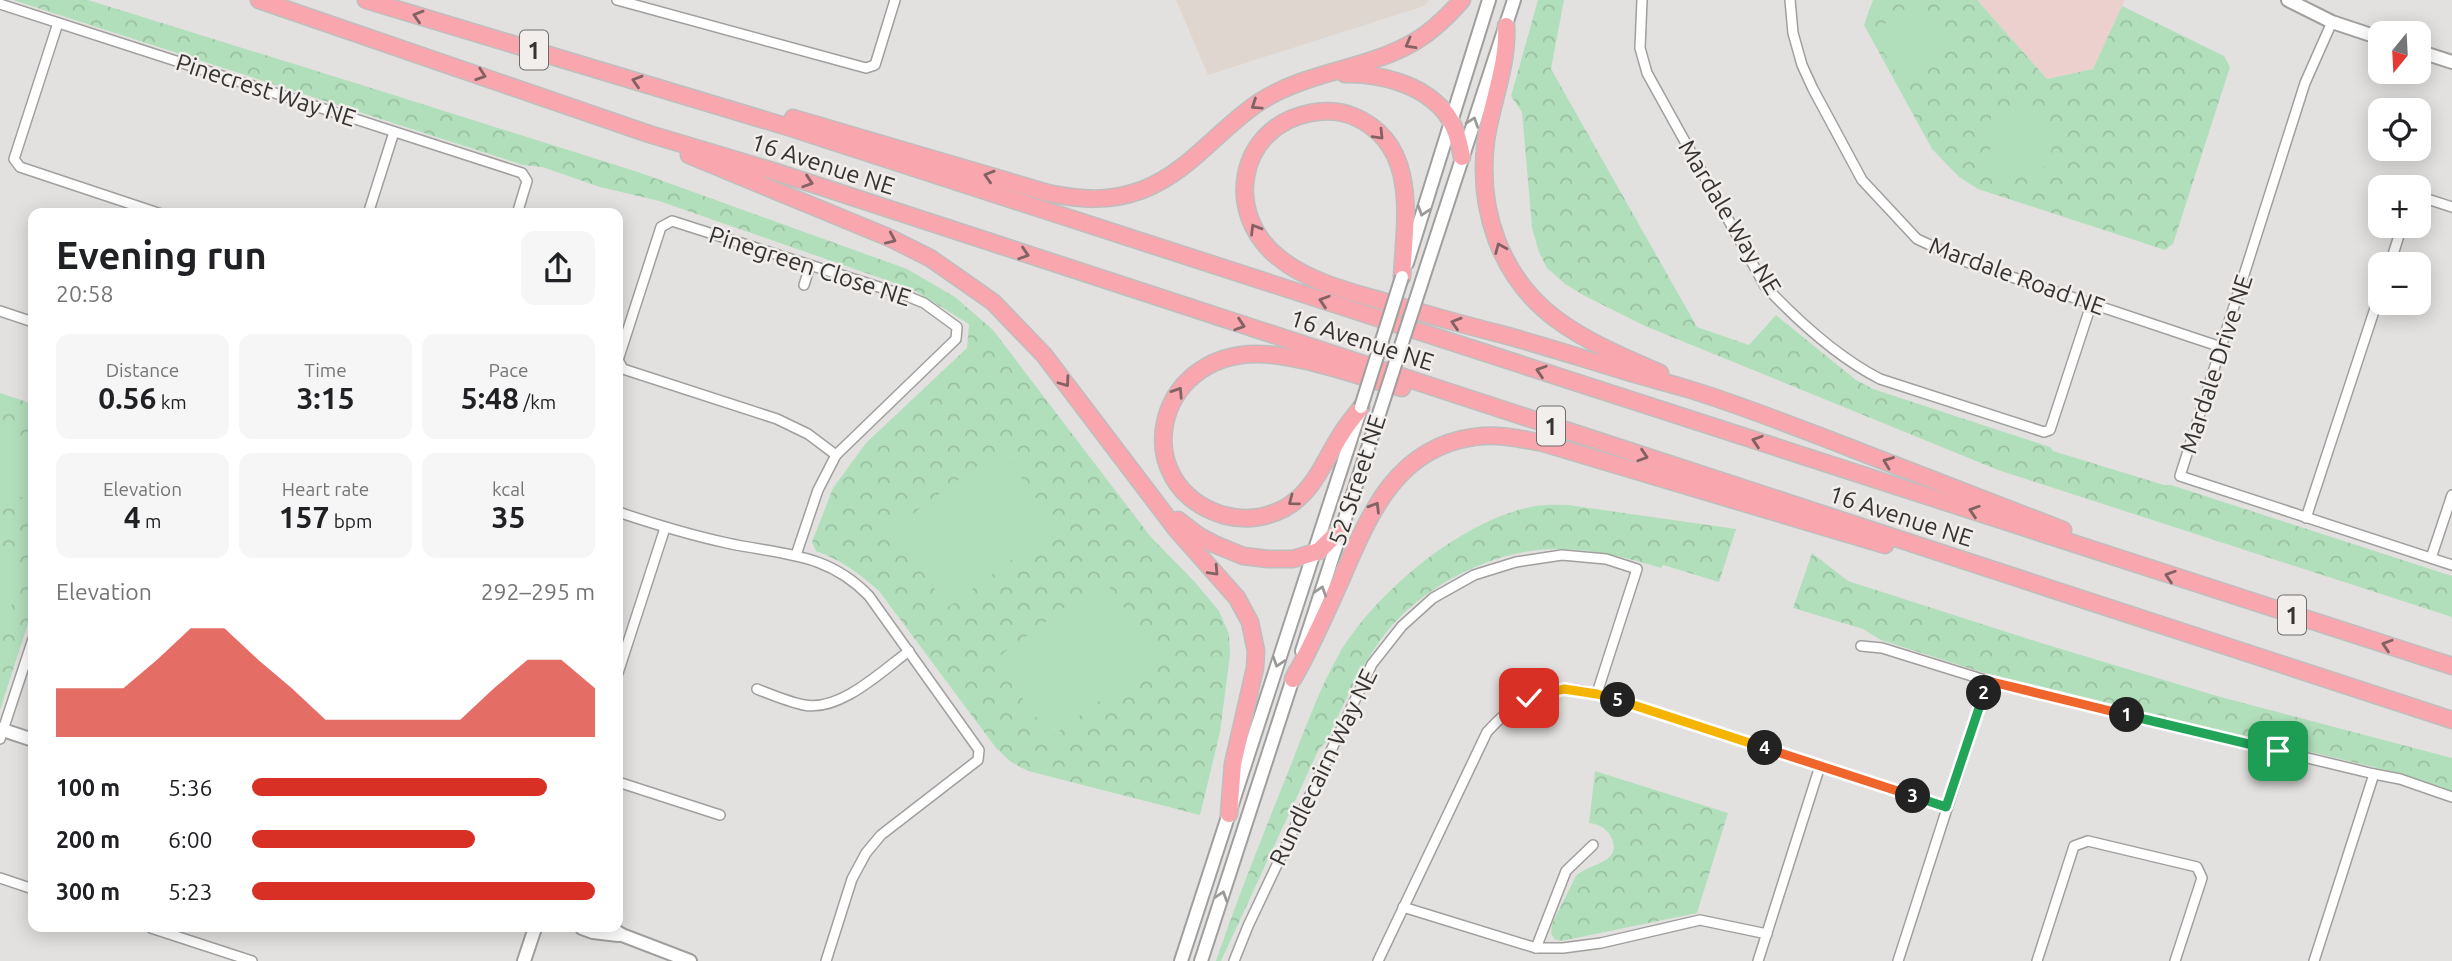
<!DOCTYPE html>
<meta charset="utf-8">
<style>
:root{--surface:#fff;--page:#f6f6f6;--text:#202124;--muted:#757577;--accent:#d93025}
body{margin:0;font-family:Ubuntu,sans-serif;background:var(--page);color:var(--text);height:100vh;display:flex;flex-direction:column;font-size:26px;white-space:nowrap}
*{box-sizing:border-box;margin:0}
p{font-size:23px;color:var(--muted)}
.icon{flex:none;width:38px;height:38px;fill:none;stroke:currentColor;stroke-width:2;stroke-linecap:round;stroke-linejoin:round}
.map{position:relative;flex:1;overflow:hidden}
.drawer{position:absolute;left:28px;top:208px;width:595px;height:724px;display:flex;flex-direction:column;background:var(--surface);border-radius:14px;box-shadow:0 4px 18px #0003}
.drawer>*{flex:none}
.needle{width:46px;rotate:198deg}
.controls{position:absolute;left:2368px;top:21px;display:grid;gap:14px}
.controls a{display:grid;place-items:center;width:63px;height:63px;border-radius:14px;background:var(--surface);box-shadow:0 4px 18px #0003;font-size:35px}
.pin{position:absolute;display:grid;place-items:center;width:60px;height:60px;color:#fff;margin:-30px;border-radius:14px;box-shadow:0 4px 10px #0006}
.km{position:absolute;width:35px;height:35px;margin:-18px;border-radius:50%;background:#222;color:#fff;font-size:19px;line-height:35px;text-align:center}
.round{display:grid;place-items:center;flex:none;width:74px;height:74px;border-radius:14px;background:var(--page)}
.headline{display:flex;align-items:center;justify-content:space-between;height:119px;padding:0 28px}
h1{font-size:38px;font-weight:600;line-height:52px}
.metrics{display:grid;grid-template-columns:repeat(3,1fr);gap:10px;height:119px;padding:7px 28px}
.metrics div{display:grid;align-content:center;border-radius:14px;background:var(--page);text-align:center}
.metrics b{font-size:30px;font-weight:600}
.metrics small{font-size:19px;font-weight:400}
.metrics p{font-size:19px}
.chart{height:196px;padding:14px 28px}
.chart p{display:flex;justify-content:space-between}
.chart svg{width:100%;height:126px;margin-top:7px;fill:var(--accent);opacity:.7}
ul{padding:0 28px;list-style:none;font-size:23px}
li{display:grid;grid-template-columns:112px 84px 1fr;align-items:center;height:52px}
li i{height:18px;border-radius:9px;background:var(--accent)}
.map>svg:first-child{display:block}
.built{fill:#dfd6cf}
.education{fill:#ebd0ce}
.forest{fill:url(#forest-crowns)}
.pitch{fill:#b2dfbb}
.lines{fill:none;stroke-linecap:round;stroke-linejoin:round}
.street-casing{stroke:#a19f9d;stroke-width:12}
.secondary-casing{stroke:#a19f9d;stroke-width:16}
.highway-casing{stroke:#bebebe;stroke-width:19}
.street{stroke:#fff;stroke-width:9}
.secondary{stroke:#fff;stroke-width:12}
.highway{stroke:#f9a6ae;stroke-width:16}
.secondary-bridge-casing{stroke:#a19f9d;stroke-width:16;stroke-linecap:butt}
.secondary-bridge{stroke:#fff;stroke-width:12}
.oneway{stroke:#836264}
.oneway2{stroke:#9a9a99}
.split-1-casing{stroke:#fff;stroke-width:14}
.split-2-casing{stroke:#fff;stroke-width:14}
.split-3-casing{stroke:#fff;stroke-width:14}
.split-4-casing{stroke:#fff;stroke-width:14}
.split-5-casing{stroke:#fff;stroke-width:14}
.split-6-casing{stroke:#fff;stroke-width:14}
.split-1{stroke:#22a559;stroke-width:9}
.split-2{stroke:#f0652b;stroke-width:9}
.split-3{stroke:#22a559;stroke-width:9}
.split-4{stroke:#f0652b;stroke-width:9}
.split-5{stroke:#f5b400;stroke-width:9}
.split-6{stroke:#f5b400;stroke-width:9}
.labels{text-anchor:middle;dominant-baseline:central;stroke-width:5;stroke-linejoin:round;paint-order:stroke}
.shield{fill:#f1eeec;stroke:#6d6c6a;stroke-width:2}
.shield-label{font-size:23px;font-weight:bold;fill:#353433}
.street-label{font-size:24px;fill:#353433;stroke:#f1eeec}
</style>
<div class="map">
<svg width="2452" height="961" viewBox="0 0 2452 961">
<defs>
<pattern id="forest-crowns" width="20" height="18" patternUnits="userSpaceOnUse" patternTransform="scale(1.75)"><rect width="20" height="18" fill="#b2dfbb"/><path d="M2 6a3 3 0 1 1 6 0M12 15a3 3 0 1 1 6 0" fill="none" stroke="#9ac0a1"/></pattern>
</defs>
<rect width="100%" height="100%" fill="#e3e1df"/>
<path class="built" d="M1176,0H1429L1424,6L1208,75Z"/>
<path class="education" d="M1977,0H2125L2093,69L2047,79Z"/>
<g class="forest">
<path d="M13,0H88L381,91L638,172L907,269L955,297L993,330L1150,536L1194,581L1219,611L1229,634L1230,655L1220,732L1200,815L1028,771L1011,762L996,748L879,591C859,573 841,560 816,551L812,542L833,488L866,443L967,348L969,324L912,289L659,201L600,187L542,167L523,165Z"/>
<path d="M1538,0H1564L1551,69L1697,327L1749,345L1776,315L1856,380L1873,389L2050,447L2053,451L2164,485H2171L2452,576V617L1998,470L1645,326L1583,295L1565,284L1547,268L1539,252L1532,228L1522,112L1511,96Z"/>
<path d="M1873,0H1977L2047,79L2093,69L2122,6L2224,56L2230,67L2173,244L2165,250L1978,189L1959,177L1932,149L1864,25Z"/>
<path d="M0,393L33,404V608L0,710Z"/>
<path d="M1568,505L1736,529L1719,582L1663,565L1661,568C1628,558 1597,550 1562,549C1495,547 1417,587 1379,642C1357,673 1342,707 1327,741L1319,749L1221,961H1216C1236,902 1259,845 1282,787C1300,744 1315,697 1338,656C1374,593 1461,521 1531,507C1543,504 1557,505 1568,505Z"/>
<path d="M1812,553L1848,581L2038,642L2217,696L2452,758V791L2402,774L1981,672L1881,640L1863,629L1793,608Z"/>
<path d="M1595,771L1728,813L1697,913L1561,941L1554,939L1551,933L1552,924L1576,876C1589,863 1624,863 1611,837C1607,828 1598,824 1589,823Z"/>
</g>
<g class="pitch">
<path d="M1915,2L1938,20L1944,46L1927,70L1900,78L1875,39L1877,29Z"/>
<path d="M2019,107L2044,118L2053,146L2042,172L1997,168L1990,160L1991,114Z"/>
<path d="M1,429L33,439V496L10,498L0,490Z"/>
<path d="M1000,449L1057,526L948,607L891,530Z"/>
<path d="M0,556L25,564L9,613L0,610Z"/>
<path d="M1103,579L1160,656L1051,737L994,660Z"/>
</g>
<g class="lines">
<defs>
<g id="street">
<path d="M617,0L866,68L875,65L895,0"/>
<path d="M1642,0L1640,48L1647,73L1765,286C1797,320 1839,358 1880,379L2044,432L2050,430L2091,305"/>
<path d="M1790,0L1793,33L1802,65L1813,89L1862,180L1917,239L1967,262L2221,347"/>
<path d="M0,4L522,173L527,181L517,214"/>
<path d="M2332,22L2305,83L2180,476L2452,565"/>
<path d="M58,23L14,159L20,167L161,214"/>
<path d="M2418,196L2452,207"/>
<path d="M368,214L394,132"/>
<path d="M2390,264L2402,226"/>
<path d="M804,285L810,266"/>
<path d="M0,311L33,322"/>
<path d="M618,360L661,227L672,221L907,296L924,303L957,327L956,339L836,455L818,490L796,555"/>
<path d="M618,360L623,369L777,419L808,434L836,455"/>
<path d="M618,512C654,524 690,535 727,543C782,555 827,552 869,596L979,750L978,760L881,835L866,853L852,879L826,961"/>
<path d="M2306,518L2380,293"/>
<path d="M2431,558L2452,495"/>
<path d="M1861,646L1882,648L1988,681L2374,774L2314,961"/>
<path d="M618,673L665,528"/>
<path d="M757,689C772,695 789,702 804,705C840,712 882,671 909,651"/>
<path d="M0,739L33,639"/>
<path d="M2374,774L2400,779L2452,797"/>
<path d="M618,782L720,815"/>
<path d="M0,878L33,889"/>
<path d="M1403,907L1536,948H1563L1601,943L1700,920L1767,934"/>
<path d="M151,928L252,961"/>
<path d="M1536,948L1566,871L1593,845"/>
<path d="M1234,961L1248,926L1372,664L1402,626L1433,598L1474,575L1516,562L1562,555L1606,559L1637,569L1597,693"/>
<path d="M1378,961L1487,732C1508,709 1530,691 1563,689C1574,688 1587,692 1597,693L1946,807"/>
<path d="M1758,961L1820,766"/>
<path d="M1898,961L1988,681"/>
<path d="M2037,961L2074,846L2088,841L2197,867L2202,878L2175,961"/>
</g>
<g id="secondary">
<path d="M2288,0L2332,22L2380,38"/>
<path d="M2418,51L2452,62"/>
<path d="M1407,263L1489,0"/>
<path d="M1422,281L1514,0"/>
<path d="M1302,651L1380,411"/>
<path d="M0,729L33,740"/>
<path d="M582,928L593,932L618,935"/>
<path d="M610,928L622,935L690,961"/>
<path d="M524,961L535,928"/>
<path d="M1181,961L1359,414"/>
<path d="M1201,961L1295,672"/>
</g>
<g id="highway">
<path d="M259,0L649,134L773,171L2452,720"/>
<path d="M366,0L788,127L2452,666"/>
<path d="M1506,26C1508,65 1492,101 1486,140C1477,209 1500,277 1556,319C1587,342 1625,358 1660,373"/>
<path d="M1345,74C1379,73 1421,84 1444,111C1455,124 1459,141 1462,157"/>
<path d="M793,118L1048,193C1081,200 1110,202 1142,190C1190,172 1219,128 1261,101C1308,71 1366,70 1414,42C1433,31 1448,16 1462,0"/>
<path d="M689,155L890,238L930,258L993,302L1044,355L1176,529L1237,598L1250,622L1256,651L1255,668L1233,764L1229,814"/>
<path d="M1402,277C1405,220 1420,144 1353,116C1340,111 1324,110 1310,113C1238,127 1223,213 1278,257C1309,283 1355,293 1393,304C1431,316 1469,326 1508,336C1548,347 1588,360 1628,372C1648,378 1668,383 1688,389C1744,406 1798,428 1853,449C1923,476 1993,503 2063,530"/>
<path d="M1361,407C1355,416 1347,424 1342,433C1324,460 1315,491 1285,508C1266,518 1244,521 1223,515C1127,485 1153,354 1257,354C1299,354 1360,377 1402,388"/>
<path d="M1178,520L1199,536L1214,544L1243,556L1268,559H1293L1319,551L1340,530"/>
<path d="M1293,679C1311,648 1325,615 1340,582C1368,518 1394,448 1474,437C1497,433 1521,439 1543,443L1885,545"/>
</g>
</defs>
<use href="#street" class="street-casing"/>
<use href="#secondary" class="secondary-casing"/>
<use href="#highway" class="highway-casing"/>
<use href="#street" class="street"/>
<use href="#secondary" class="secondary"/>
<use href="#highway" class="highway"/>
<defs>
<g id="secondary-bridge">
<path d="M1361,407L1402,277"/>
<path d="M1380,411L1422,281"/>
</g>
</defs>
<use href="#secondary-bridge" class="secondary-bridge-casing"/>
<use href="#secondary-bridge" class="secondary-bridge"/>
</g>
<defs><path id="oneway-chevron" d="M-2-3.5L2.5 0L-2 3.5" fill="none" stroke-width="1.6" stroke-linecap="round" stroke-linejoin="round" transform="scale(1.75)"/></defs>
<g class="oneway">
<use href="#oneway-chevron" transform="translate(418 16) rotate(-163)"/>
<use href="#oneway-chevron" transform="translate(1410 44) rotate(151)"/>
<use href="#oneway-chevron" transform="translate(481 75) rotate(19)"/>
<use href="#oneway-chevron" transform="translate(637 81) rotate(-163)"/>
<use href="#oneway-chevron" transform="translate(1256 105) rotate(146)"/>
<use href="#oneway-chevron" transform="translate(1379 135) rotate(46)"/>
<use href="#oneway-chevron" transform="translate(989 176) rotate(-163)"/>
<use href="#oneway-chevron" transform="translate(808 182) rotate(18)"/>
<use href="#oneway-chevron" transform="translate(1255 229) rotate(-121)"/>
<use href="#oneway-chevron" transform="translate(891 239) rotate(24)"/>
<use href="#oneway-chevron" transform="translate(1500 248) rotate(-113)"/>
<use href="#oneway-chevron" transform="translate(1024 254) rotate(18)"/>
<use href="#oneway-chevron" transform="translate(1324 301) rotate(-162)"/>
<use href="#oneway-chevron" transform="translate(1456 323) rotate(-163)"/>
<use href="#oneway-chevron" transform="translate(1240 325) rotate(18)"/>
<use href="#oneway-chevron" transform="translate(1541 371) rotate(-162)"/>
<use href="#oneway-chevron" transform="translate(1065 382) rotate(54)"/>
<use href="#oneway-chevron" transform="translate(1178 392) rotate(-57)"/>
<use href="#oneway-chevron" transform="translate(1757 441) rotate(-162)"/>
<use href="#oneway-chevron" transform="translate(1643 456) rotate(18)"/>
<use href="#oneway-chevron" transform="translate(1888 462) rotate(-159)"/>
<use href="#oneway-chevron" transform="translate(1293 501) rotate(143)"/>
<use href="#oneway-chevron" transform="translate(1375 507) rotate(-59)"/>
<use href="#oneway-chevron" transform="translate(1974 511) rotate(-162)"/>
<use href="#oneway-chevron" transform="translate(1214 571) rotate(47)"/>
<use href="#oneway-chevron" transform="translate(2170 576) rotate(-162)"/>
<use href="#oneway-chevron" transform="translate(2387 645) rotate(-162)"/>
</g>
<g class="oneway2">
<use href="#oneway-chevron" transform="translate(1473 122) rotate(-71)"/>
<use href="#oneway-chevron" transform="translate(1423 211) rotate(108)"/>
<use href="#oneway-chevron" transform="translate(1321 591) rotate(-72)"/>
<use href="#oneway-chevron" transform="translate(1278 662) rotate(108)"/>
<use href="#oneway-chevron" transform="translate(1222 896) rotate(-72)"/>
</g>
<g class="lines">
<defs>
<path id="split-1" d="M2127,715L2278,751"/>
<path id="split-2" d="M1984,693L1988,681L2127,715"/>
<path id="split-3" d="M1913,796L1946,807L1984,693"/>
<path id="split-4" d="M1765,748L1913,796"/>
<path id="split-5" d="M1618,700L1765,748"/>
<path id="split-6" d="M1529,698L1564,689L1597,694L1618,700"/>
</defs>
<use href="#split-1" class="split-1-casing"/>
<use href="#split-2" class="split-2-casing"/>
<use href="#split-3" class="split-3-casing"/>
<use href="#split-4" class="split-4-casing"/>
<use href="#split-5" class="split-5-casing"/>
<use href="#split-6" class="split-6-casing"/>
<use href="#split-1" class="split-1"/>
<use href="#split-2" class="split-2"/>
<use href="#split-3" class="split-3"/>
<use href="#split-4" class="split-4"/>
<use href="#split-5" class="split-5"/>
<use href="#split-6" class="split-6"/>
</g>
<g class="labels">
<g class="shield">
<rect x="520" y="30.5" width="28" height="39" rx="5"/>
<rect x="1537" y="406.5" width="28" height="39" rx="5"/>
<rect x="2278" y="595.5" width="28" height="39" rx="5"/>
</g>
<g class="shield-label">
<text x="534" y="50">1</text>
<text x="1551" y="426">1</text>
<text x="2292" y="615">1</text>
</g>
<g class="street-label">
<text transform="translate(266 90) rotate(18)">Pinecrest Way NE</text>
<text transform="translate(823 164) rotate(18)">16 Avenue NE</text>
<text transform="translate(1730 217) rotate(59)">Mardale Way NE</text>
<text transform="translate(810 266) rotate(18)">Pinegreen Close NE</text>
<text transform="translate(2017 276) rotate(20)">Mardale Road NE</text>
<text transform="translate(1362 340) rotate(18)">16 Avenue NE</text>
<text transform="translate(2216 364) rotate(-72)">Mardale Drive NE</text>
<text transform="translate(1357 480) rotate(-72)">52 Street NE</text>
<text transform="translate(1901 516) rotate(18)">16 Avenue NE</text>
<text transform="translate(1323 767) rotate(-64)">Rundlecairn Way NE</text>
</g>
</g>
</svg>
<div class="controls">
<a><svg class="needle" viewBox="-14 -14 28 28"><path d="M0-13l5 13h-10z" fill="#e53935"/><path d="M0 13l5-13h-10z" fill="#757577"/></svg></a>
<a><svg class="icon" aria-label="locate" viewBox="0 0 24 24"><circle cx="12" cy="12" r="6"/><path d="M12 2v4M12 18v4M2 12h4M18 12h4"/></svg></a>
<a>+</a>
<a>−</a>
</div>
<div class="pin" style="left:2278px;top:751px;background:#1e9e55"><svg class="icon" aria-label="arrive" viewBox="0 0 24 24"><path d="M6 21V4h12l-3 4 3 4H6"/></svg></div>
<div class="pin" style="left:1529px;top:698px;background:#d93025"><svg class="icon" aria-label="check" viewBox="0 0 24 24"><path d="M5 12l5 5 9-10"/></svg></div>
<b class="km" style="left:2127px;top:715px">1</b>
<b class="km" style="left:1984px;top:693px">2</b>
<b class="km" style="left:1913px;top:796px">3</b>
<b class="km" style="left:1765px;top:748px">4</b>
<b class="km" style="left:1618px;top:700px">5</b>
<section class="drawer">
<div class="headline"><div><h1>Evening run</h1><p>20:58</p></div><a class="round"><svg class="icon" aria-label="share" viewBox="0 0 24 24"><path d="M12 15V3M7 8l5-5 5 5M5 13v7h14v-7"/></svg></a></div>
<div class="metrics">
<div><p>Distance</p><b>0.56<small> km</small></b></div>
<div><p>Time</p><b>3:15</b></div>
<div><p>Pace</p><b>5:48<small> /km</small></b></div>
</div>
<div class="metrics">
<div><p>Elevation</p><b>4<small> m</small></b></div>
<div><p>Heart rate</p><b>157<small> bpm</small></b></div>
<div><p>kcal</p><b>35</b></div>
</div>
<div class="chart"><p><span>Elevation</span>292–295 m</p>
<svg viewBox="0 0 160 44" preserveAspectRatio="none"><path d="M0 44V27L10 27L20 27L30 17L40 6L50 6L60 17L70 27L80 38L90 38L100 38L110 38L120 38L130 27L140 17L150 17L160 27V44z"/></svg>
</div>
<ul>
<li><b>100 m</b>5:36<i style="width:86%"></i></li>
<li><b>200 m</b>6:00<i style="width:65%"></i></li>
<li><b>300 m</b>5:23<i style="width:100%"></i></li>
</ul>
</section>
</div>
